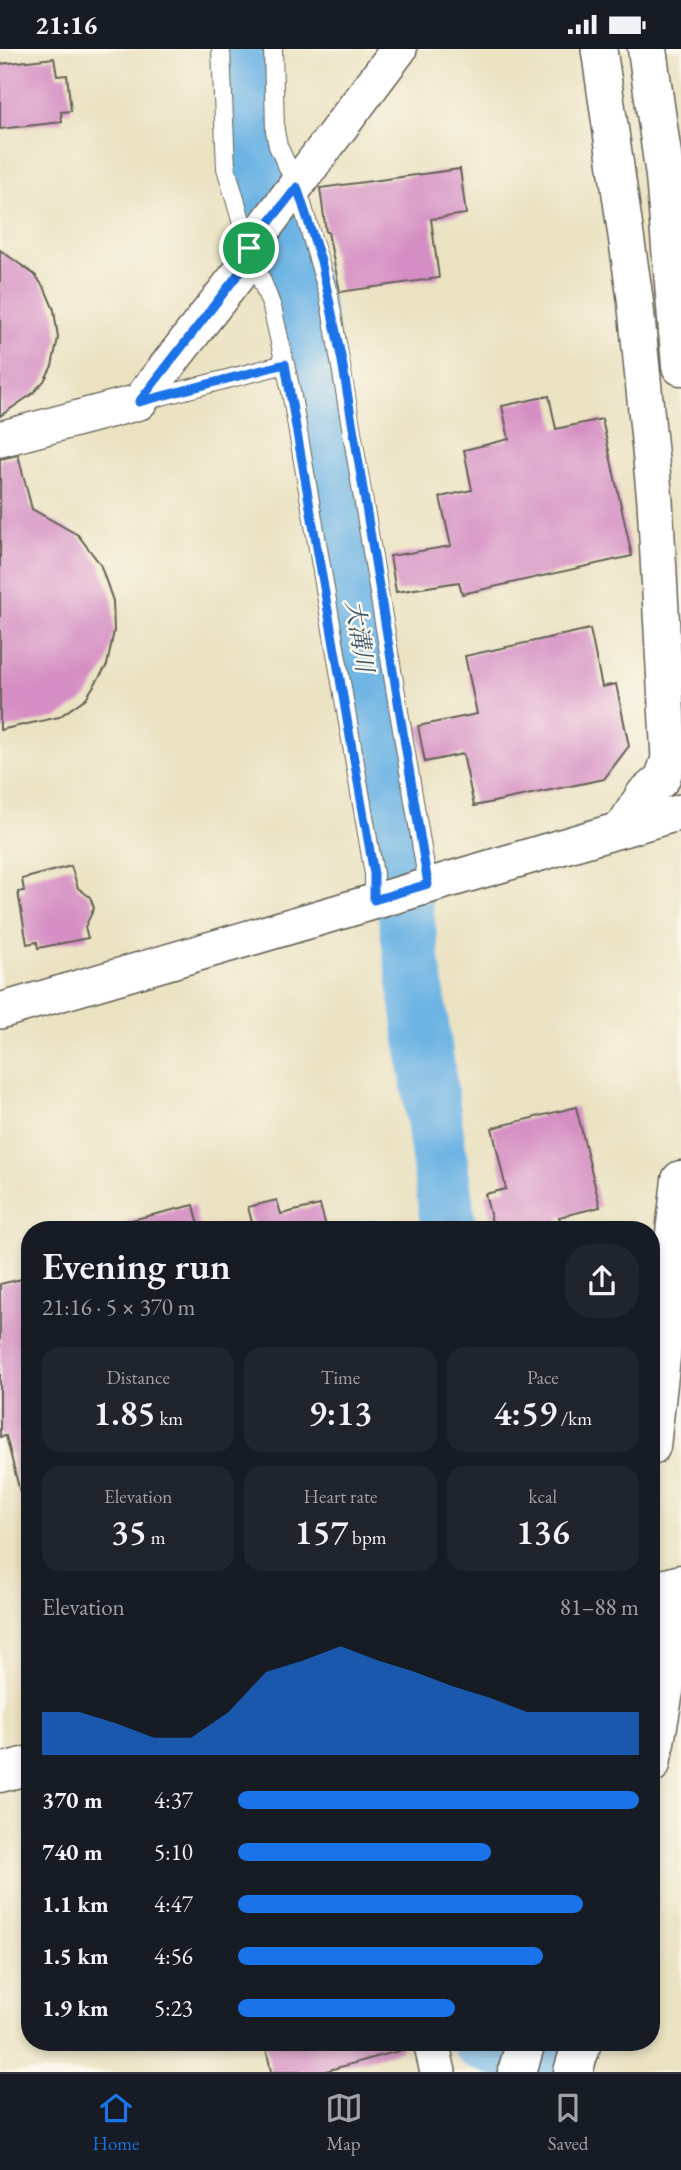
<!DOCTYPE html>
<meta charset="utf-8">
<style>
:root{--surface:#171b24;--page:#20242c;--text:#f1f3f6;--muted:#9ea1a6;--line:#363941;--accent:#1a73e8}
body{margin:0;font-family:"EB Garamond","Noto Serif JP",serif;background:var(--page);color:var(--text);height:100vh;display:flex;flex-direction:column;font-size:26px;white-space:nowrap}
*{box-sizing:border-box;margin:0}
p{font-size:23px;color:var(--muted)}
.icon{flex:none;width:38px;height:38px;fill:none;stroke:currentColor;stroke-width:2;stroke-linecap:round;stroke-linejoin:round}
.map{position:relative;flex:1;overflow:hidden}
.drawer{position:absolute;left:21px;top:1172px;width:639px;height:830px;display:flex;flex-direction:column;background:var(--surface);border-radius:28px;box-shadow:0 4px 10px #0003}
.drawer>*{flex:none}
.pin{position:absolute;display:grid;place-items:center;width:60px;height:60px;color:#fff;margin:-30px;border:4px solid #fff;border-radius:50%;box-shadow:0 2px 7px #0007}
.round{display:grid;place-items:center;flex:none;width:74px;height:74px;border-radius:28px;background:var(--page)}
.summary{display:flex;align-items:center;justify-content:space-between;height:119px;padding:0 21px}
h1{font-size:38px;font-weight:600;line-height:52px}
.stats{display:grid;grid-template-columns:repeat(3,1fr);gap:10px;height:119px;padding:7px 21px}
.stats div{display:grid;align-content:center;border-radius:18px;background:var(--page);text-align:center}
.stats b{font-size:35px;font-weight:600}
.stats small{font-size:19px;font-weight:400}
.stats p{font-size:19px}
.chart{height:196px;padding:14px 21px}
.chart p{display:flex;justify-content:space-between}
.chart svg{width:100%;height:126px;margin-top:7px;fill:var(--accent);opacity:.7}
ul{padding:0 21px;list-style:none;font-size:23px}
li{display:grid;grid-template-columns:112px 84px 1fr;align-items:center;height:52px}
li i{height:18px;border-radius:9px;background:var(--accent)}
.status{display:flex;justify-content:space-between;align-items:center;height:49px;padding:0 35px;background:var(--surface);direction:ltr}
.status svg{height:19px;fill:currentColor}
.menu{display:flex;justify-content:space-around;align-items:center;height:98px;border-top:2px solid var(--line);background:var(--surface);font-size:19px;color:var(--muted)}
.menu a{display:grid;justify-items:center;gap:4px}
.menu .on{color:var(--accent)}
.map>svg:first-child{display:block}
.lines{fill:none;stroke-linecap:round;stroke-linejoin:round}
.river{stroke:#6db4e4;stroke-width:56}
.building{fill:#d58ec3}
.service-casing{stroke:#646156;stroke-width:20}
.minor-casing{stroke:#646156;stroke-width:38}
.secondary-casing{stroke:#646156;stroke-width:41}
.trunk-casing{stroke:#646156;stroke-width:41}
.service{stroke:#fff;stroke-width:18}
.minor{stroke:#fff;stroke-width:35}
.secondary{stroke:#fff;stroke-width:38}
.trunk{stroke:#fff;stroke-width:38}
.route-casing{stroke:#fff;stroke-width:14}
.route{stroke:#1a73e8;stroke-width:9}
.labels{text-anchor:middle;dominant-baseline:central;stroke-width:5;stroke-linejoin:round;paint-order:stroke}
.water-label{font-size:24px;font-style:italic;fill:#3c596c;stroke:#fbf7ec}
</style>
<div class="status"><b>21:16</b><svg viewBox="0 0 49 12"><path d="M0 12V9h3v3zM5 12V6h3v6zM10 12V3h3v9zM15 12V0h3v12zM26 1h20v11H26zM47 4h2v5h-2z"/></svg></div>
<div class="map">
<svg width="681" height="2023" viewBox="0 0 681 2023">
<rect width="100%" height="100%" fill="#fbf7ec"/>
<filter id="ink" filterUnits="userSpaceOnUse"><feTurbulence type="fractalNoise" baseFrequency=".0143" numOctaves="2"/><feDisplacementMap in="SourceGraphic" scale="14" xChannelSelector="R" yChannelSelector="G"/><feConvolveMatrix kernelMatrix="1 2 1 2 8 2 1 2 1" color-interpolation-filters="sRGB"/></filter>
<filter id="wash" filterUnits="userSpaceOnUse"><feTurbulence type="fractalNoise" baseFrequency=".00686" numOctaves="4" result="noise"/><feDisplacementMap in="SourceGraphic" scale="28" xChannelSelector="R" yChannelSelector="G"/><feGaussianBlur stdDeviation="1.57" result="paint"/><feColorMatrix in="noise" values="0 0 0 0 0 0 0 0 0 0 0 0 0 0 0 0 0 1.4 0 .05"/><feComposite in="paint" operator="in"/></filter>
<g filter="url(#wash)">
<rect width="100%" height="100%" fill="#ebe2c2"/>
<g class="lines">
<g class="river">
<path d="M249,0L251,67L256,115L286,187L307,263L406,866L449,1181"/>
<path d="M480,1993L564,2023"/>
</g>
</g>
<g id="blocks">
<g class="building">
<path d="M54,9L57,27L67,26L71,62L61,63L62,73L0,80V15Z"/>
<path d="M460,120L466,165L431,170L439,229L340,243L328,183H326L320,139Z"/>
<path d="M0,201L35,226L45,240L54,261L58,289L52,317L44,332L32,345L0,367Z"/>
<path d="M549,347L556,380L602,370L632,507L462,545L459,533L396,543L390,507L451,497L440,448L472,441L464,401L509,390L502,357Z"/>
<path d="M18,406L32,460L78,486L100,515L113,552L114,582L107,616L86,649L59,668L0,681V410Z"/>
<path d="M590,580L602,638L616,635L629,697L604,730L474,757L463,705L425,713L418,677L477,665L465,607Z"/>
<path d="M71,817L78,839L90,848L94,859L85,878L88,889L38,899L37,893L27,895L18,843L24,842L22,830Z"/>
<path d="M576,1058L600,1158L559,1168L563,1181H494L485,1145L506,1140L492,1079Z"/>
<path d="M277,1151L281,1165L320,1156L327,1181H254L248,1158Z"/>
<path d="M194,1156L200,1181H128L127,1172Z"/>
<path d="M30,1228V1446L21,1447L6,1387L0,1388V1235Z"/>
<path d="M265,1993H401L402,2001L322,2023H271Z"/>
</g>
</g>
</g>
<g filter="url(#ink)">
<use href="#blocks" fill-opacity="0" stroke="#646156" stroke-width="2"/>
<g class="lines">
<defs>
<g id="service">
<path d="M221,0L226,119L249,199L272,258L291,342L374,825V851"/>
<path d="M273,0L275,82L278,97L297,138L329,247L428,835"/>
<path d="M146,351L285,315"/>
</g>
<g id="minor">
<path d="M599,0L635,249L655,452L669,710L662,730L644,745L622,780"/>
<path d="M249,199L399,0"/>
<path d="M0,390L139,353L253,207"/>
<path d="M0,962L681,763"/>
<path d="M431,1993L438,2023"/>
</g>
<g id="secondary">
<path d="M651,1543L681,1535"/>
<path d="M0,1724L30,1716"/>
</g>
<g id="trunk">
<path d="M647,0L665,127L681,317"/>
<path d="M651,1397L681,1131"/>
<path d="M651,1715L681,1548"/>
<path d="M517,2023L526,1993"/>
<path d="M573,2023L582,1993"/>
</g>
</defs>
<use href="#service" class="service-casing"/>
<use href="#minor" class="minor-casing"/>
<use href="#secondary" class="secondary-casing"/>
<use href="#trunk" class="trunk-casing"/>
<use href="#service" class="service"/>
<use href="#minor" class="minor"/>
<use href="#secondary" class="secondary"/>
<use href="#trunk" class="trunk"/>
</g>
</g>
<g class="lines" filter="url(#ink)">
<defs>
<path id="route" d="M297,138L321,212L342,312L428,835L374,851V825L285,315L139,353L253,206L249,199Z"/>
</defs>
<use href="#route" class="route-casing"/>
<use href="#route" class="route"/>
</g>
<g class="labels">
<g class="water-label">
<text transform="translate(360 587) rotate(81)">大溝川</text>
</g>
</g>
</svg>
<div class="pin" style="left:249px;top:199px;background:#1e9e55"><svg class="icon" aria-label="arrive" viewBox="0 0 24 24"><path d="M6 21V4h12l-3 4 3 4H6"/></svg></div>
<section class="drawer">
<div class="summary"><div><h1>Evening run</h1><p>21:16 · 5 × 370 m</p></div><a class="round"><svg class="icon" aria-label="share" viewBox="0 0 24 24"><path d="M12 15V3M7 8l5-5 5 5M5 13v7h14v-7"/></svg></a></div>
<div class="stats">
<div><p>Distance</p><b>1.85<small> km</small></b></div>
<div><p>Time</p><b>9:13</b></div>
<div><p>Pace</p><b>4:59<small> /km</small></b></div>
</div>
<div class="stats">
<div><p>Elevation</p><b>35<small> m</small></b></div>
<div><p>Heart rate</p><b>157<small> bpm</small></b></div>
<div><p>kcal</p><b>136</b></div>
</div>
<div class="chart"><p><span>Elevation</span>81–88 m</p>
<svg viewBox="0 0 160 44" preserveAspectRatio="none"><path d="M0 44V29L10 29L20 33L30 38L40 38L50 29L60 15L70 11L80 6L90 11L100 15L110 20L120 24L130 29L140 29L150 29L160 29V44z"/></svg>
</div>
<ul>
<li><b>370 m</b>4:37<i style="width:100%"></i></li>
<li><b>740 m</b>5:10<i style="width:63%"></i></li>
<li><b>1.1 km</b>4:47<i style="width:86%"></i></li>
<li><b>1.5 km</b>4:56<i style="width:76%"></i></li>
<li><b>1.9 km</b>5:23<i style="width:54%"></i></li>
</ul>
</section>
</div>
<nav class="menu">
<a class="on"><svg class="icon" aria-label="home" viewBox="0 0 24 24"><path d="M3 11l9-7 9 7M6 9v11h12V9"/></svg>Home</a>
<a><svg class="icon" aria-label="map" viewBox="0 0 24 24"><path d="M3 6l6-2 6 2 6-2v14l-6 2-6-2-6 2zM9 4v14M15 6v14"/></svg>Map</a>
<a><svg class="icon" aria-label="saved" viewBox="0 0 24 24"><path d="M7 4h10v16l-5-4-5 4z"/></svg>Saved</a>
</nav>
